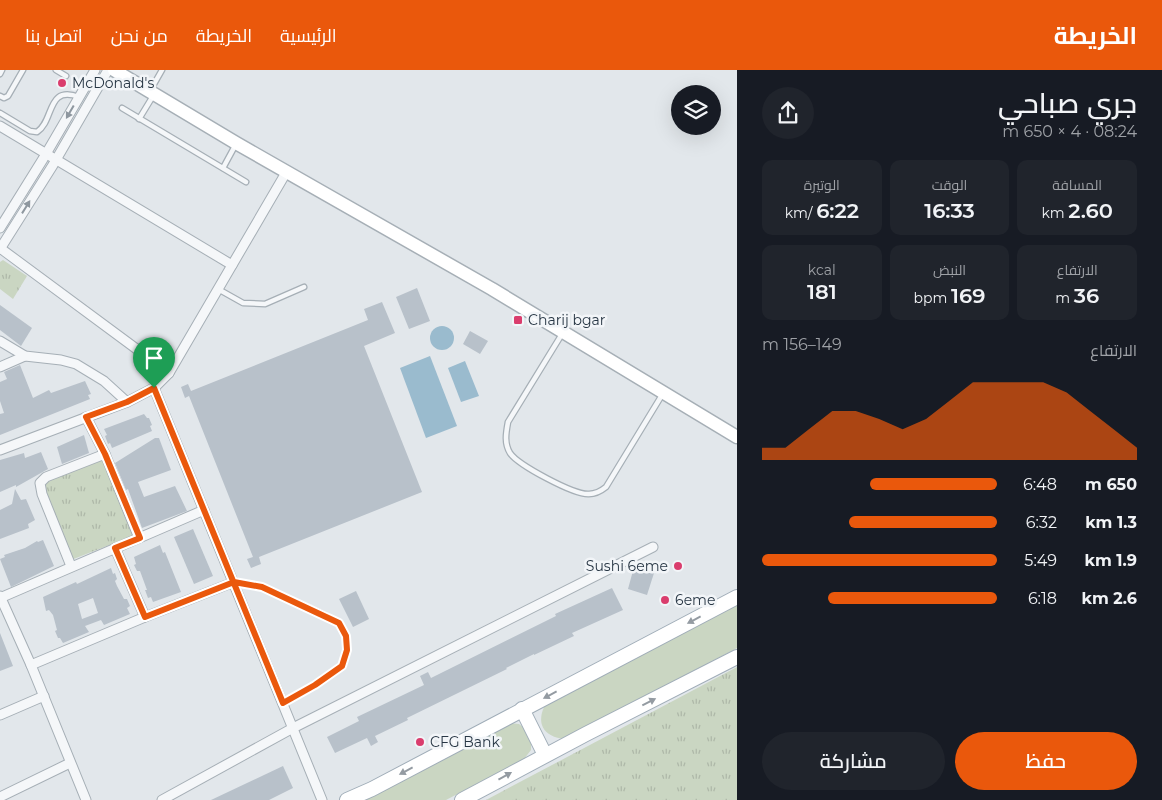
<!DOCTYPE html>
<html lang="ar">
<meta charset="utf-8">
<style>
:root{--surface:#171b24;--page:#20242c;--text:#f1f3f6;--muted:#9ea1a6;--accent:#ea580c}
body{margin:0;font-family:Montserrat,Cairo,sans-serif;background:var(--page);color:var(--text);direction:rtl;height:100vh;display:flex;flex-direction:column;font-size:19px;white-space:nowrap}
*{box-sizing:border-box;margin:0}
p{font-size:16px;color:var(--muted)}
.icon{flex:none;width:28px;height:28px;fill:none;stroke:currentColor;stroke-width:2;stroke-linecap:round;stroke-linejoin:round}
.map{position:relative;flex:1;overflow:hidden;direction:ltr}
.drawer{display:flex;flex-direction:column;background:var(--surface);width:425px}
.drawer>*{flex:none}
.buttons{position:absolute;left:671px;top:15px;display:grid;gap:10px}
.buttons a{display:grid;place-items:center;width:50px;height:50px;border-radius:50%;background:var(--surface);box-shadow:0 5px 20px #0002;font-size:25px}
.pin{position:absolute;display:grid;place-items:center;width:42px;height:42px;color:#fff;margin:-51px -21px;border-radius:50% 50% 50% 0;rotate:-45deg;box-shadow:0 0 5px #0007}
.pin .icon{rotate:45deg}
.round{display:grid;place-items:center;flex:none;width:52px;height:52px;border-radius:26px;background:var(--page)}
.headline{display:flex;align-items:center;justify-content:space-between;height:85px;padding:0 25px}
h1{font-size:28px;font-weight:600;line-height:38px}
.metrics{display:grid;grid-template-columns:repeat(3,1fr);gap:8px;height:85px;padding:5px 25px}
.metrics div{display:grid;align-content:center;border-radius:10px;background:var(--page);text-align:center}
.metrics b{font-size:21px;font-weight:600}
.metrics small{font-size:14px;font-weight:400}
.metrics p{font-size:14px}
.chart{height:140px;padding:10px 25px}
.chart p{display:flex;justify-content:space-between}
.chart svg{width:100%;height:90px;margin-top:5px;fill:var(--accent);opacity:.7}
.primary-button{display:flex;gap:10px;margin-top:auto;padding:10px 25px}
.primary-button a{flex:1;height:58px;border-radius:30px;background:var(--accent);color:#fff;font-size:20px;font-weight:600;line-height:58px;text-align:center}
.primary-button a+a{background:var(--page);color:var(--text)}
ul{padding:0 25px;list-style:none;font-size:16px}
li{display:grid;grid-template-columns:80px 60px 1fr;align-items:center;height:38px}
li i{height:12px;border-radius:6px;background:var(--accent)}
header{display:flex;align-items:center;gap:30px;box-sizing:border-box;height:70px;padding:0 25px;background:var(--accent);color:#fff}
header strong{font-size:24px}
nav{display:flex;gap:28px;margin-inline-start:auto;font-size:18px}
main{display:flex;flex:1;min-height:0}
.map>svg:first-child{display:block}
.grass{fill:url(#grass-tufts)}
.green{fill:#cad6c2}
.water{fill:#9abbce}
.building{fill:#b8c1ca;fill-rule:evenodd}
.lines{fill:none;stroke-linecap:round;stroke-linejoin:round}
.service-casing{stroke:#a6afb6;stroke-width:7}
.minor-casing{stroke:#a6afb6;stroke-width:11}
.secondary-casing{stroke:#a6afb6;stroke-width:15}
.primary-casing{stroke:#a0adb8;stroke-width:16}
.service{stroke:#f5f7f9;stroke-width:4.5}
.minor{stroke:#f5f7f9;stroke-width:9}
.secondary{stroke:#fff;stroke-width:12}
.primary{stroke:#fff;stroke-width:14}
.oneway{fill:#8e979f}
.oneway2{fill:#949ba2}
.route-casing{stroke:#fff;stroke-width:10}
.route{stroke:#ea580c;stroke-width:6}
.poi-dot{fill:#da3d6d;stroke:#f2f5f8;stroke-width:2}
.labels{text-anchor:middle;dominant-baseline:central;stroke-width:5;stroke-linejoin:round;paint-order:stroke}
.poi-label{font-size:14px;fill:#283745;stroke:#f2f5f8;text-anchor:start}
</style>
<header>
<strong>الخريطة</strong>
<nav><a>الرئيسية</a><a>الخريطة</a><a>من نحن</a><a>اتصل بنا</a></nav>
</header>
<main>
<section class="drawer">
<div class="headline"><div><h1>جري صباحي</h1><p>08:24 · 4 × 650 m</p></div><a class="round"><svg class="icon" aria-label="share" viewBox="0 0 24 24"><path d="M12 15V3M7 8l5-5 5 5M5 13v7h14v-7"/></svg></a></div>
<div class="metrics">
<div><p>المسافة</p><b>2.60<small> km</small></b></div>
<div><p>الوقت</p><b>16:33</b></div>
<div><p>الوتيرة</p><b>6:22<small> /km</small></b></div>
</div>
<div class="metrics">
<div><p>الارتفاع</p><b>36<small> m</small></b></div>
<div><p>النبض</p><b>169<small> bpm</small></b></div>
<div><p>kcal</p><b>181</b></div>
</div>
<div class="chart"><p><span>الارتفاع</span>149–156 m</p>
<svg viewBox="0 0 160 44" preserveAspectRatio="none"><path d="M0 44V38L10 38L20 29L30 20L40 20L50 24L60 29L70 24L80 15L90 6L100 6L110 6L120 6L130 11L140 20L150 29L160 38V44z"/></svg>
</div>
<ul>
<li><b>650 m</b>6:48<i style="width:54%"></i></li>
<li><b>1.3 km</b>6:32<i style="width:63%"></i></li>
<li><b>1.9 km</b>5:49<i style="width:100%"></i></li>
<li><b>2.6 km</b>6:18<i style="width:72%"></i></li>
</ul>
<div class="primary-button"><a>حفظ</a><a>مشاركة</a></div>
</section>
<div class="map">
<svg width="737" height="730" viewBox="0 0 737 730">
<defs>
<pattern id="grass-tufts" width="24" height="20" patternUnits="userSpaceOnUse" patternTransform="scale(1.25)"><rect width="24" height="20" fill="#cad6c2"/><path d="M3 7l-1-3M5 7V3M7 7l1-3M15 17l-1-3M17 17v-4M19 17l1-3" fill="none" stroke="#aeb8a8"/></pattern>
</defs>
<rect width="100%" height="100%" fill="#e2e7eb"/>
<g class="grass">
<path d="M3,190L27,206L13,229L0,219V192Z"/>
<path d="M104,386L135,465L71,490L42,413Z"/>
<path d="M737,597V730H486Z"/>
</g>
<g class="green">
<path d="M737,535V578L565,669C543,667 535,653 546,633Z"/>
<path d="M507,653L519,654L524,658L531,670V680L524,689L446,730H361Z"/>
</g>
<g class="water">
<circle cx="442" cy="268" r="12"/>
<path d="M430,286L457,356L426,368L400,298Z"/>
<path d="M465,291L479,326L461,332L448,298Z"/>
</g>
<g class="building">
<path d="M417,218L430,251L409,259L396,227Z"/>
<path d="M382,232L395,263L364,276L422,422L259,487L261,494L251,498L247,489L253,487L189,326L185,328L181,317L188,314L191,321L368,250L364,239Z"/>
<path d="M0,235L32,258L21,276L0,260Z"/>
<path d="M470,261L488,271L480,284L463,274Z"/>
<path d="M20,295L33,328L49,320L51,323L85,311L91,324L88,325L90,329L0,365V344L4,343L0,331V312L7,309L4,302Z"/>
<path d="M144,344L147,348H149L152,355L150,356L152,361L112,378L110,373L108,374L105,366L107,365L104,359Z"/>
<path d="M84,365L89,383L62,394L57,377Z"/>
<path d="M155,368H159L171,400L138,412L144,427L175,416L187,441L142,458L128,419L126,420L115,393Z"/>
<path d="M41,382L48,399L16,417V415L0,422V390L24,383L25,388Z"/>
<path d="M15,419L21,430L26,429L35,450L28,454L29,458L0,469V440L12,434Z"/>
<path d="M193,459L213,506L194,514L174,467Z"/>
<path d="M43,470L54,496L11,517L0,489L5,487L4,485L25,478L37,471L38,472Z"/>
<path d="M160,475L163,483L165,482L181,522L153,532L151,527L148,528L145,520H147L140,501H137L134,495L136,494L134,487Z"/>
<path d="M634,497L654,503L647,525L628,519Z"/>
<path d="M111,498L113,504L115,503L117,509L115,511L117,516L124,529H127L130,536L127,538L130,544L104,555L101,550L85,556L89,562L63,573L60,568H58L55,561L57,560L53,545L49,540L46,541L43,527L76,512L77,514ZM93,528L98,543L82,549L78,534Z"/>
<path d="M612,518L623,540L572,563L574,566L534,585V584L506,598L507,599L407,648L408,650L375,666L378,672L371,676L367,668L335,683L327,667L359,651L357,647L424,615L420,606L428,602L431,608L556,546L555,544Z"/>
<path d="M356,521L369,549L353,557L339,529Z"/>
<path d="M0,563L13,596L0,601Z"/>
<path d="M283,696L293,718L269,730H211Z"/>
</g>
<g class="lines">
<defs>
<g id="service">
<path d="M56,0L66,6"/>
<path d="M0,4L2,0"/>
<path d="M150,21L162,0"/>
<path d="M0,26L4,28L8,26L23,0"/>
<path d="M122,38L246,112"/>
<path d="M0,43L30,61L37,62C55,50 46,15 79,27"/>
<path d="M139,49L153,26"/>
<path d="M223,98L236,74"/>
<path d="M218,219L243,233L265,234L304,217"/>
<path d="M562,264L508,352C506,363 504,373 510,383C518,395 574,425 589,424C596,424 601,421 606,417L662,325"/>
<path d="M234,512L262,517L325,545L339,553L346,566L347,580L343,596L315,615L283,633"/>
</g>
<g id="minor">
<path d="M0,56L232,195"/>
<path d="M0,158L43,89L95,0"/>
<path d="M0,178L169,303"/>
<path d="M0,179L53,95L108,0"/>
<path d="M0,271L25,286L61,290L76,294L104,311L127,332"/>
<path d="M0,297L25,286"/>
<path d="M154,318L322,730"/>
<path d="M86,347L105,384L139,468"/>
<path d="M0,380L127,332L154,318L169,303L287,101"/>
<path d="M115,478L145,547"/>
<path d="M71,496L42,424L40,413L46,407L105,384"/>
<path d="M0,526L31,595L86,730"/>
<path d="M0,528L204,440"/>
<path d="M31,595L145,547L234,512"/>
<path d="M0,645L44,626"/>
<path d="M0,727L70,693"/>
<path d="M162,730L293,658L653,477"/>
</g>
<path id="secondary" d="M114,0L236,73L492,219L737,367"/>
<g id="primary">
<path d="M522,639L545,685"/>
<path d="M347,730L372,719L737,527"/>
<path d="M462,730L586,664L737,587"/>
</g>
</defs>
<use href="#service" class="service-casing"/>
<use href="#minor" class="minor-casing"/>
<use href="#secondary" class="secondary-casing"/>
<use href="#primary" class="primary-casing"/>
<use href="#service" class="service"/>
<use href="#minor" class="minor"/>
<use href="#secondary" class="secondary"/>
<use href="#primary" class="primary"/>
</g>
<defs><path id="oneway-solid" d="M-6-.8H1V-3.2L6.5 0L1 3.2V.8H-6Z" transform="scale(1.25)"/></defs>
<g class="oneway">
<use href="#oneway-solid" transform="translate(70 42) rotate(120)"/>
<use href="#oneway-solid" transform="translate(26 137) rotate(-58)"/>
</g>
<g class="oneway2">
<use href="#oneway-solid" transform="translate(694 550) rotate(152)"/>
<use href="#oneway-solid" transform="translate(550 625) rotate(152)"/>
<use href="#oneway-solid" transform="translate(649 632) rotate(-27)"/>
<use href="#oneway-solid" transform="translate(406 701) rotate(152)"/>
<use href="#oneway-solid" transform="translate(505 706) rotate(-29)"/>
</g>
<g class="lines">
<defs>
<path id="route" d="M154,318L283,633L315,615L342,596L347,580L346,566L339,553L262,517L234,512L145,547L115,478L140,468L105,384L86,347L127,332L154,318"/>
</defs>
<use href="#route" class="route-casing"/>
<use href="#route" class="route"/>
</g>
<g class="poi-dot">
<circle cx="62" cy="13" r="5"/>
<rect x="513" y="245" width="10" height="10" rx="2.5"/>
<circle cx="678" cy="496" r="5"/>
<circle cx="665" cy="530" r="5"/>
<circle cx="420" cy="672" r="5"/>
</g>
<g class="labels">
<g class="poi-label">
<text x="72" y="13">McDonald's</text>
<text x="528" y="250">Charij bgar</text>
<text x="668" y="496" text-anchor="end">Sushi 6eme</text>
<text x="675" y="530">6eme</text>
<text x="430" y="672">CFG Bank</text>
</g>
</g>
</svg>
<div class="buttons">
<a><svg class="icon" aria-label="layers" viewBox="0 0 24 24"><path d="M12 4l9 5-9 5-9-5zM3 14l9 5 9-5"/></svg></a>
</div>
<div class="pin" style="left:154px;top:318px;background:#1e9e55"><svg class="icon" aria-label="arrive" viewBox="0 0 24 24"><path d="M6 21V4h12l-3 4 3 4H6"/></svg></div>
</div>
</main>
